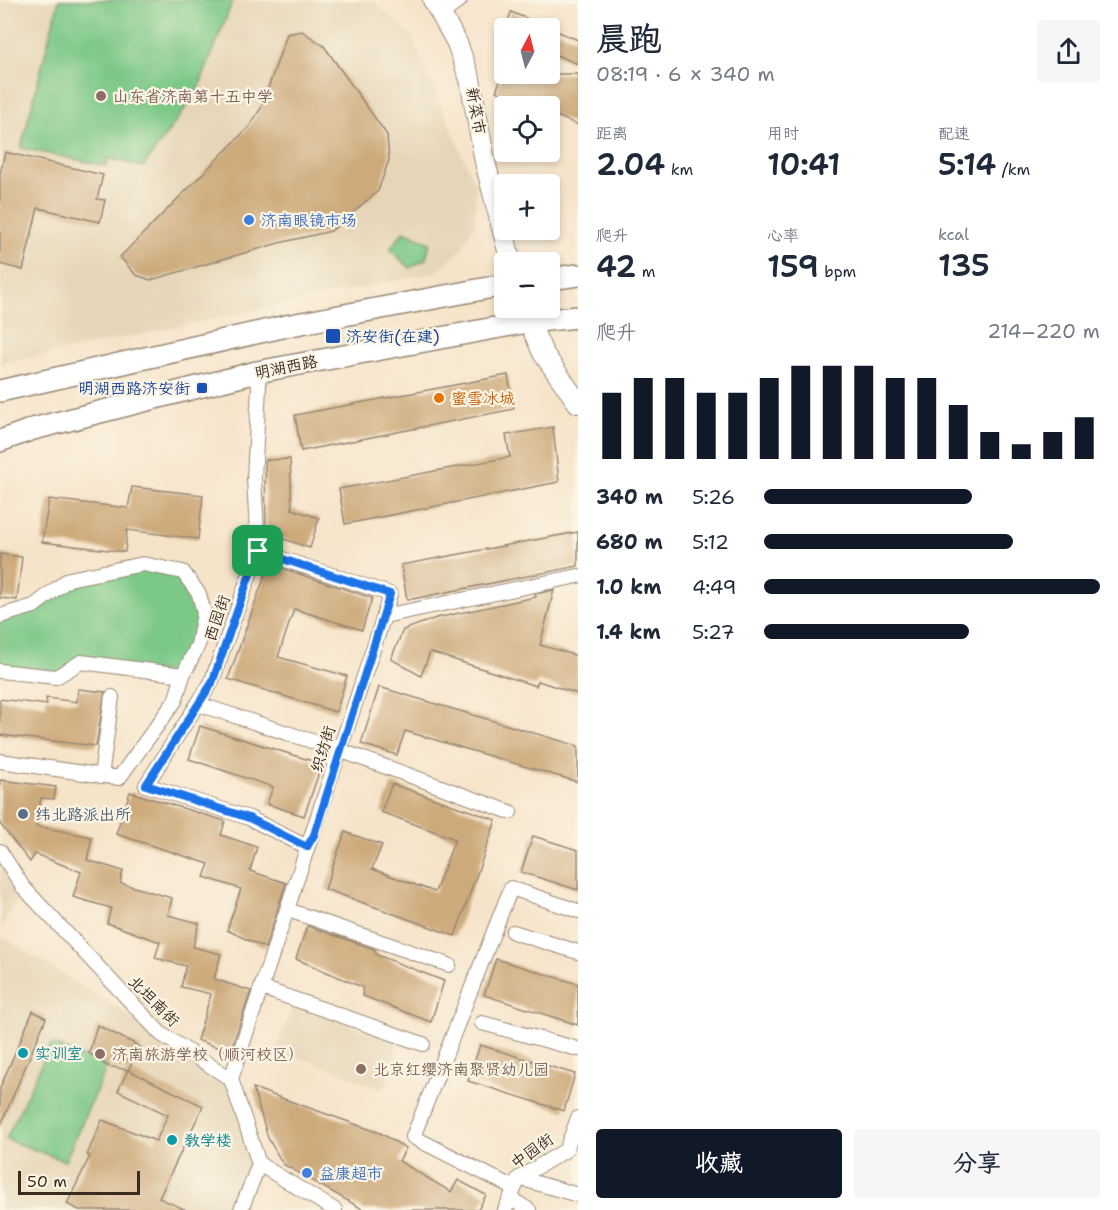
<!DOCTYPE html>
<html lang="zh">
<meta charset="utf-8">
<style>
:root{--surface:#fff;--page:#f6f6f7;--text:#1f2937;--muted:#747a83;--accent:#111827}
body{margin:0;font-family:"Shantell Sans","LXGW WenKai TC",sans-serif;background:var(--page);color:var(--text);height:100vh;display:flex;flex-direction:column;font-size:22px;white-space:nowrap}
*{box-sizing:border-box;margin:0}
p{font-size:20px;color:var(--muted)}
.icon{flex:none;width:33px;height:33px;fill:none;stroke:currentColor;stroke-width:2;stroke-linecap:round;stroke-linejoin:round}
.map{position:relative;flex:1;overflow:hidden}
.details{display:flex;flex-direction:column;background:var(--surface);width:540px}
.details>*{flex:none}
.needle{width:39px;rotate:7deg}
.tools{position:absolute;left:494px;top:18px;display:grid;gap:12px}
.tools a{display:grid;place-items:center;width:66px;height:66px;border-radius:6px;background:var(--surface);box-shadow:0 3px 9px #0003;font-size:30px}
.scale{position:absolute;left:18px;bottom:15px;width:122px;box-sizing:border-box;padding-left:6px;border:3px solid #3b2a1e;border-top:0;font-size:16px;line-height:21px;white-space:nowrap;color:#3b2a1e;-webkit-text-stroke:4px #fcf5e5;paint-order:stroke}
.pin{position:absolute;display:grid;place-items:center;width:51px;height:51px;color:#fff;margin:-26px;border-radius:12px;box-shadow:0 3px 9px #0006}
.round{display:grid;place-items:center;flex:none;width:63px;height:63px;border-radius:6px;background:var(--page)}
.headline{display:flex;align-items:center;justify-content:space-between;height:102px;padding:0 18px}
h1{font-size:33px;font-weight:600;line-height:45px}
.metrics{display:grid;grid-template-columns:repeat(3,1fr);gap:9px;height:102px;padding:6px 18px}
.metrics div{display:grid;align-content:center}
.metrics b{font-size:30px;font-weight:600}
.metrics small{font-size:16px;font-weight:400}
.metrics p{font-size:16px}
.chart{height:168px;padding:12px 18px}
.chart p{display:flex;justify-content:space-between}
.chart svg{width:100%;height:108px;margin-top:6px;stroke:var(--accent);stroke-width:6}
.action{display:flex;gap:12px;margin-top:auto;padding:12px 18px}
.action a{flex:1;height:69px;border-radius:6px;background:var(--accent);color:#fff;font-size:24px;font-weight:600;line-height:69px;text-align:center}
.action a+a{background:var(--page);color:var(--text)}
ul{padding:0 18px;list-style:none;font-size:20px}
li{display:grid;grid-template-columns:96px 72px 1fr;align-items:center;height:45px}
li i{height:15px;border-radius:8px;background:var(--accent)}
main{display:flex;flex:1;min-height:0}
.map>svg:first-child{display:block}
.built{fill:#e6d6b7}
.green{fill:#7bc886;stroke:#5b7952;stroke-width:1.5}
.building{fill:#cdaa7b}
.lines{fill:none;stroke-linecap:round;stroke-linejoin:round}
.minor-casing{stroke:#988774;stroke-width:16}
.secondary-casing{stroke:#988774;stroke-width:22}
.primary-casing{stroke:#988774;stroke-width:24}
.minor{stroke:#fff;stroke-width:14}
.secondary{stroke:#fff;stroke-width:20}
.primary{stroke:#fff;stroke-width:21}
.route-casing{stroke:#fff;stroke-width:12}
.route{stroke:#1a73e8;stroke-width:8}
.education-dot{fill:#8d6e63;stroke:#fcf5e5;stroke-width:2}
.shop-dot{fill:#3f7fe0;stroke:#fcf5e5;stroke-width:2}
.transit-dot{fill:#1a4fb4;stroke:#fcf5e5;stroke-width:2}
.food-dot{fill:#e8710a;stroke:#fcf5e5;stroke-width:2}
.service-dot{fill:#5c6f8a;stroke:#fcf5e5;stroke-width:2}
.culture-dot{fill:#0f9aa8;stroke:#fcf5e5;stroke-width:2}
.labels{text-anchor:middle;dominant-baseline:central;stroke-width:4.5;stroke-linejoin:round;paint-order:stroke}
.education-label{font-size:16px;fill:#785e54;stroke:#fcf5e5;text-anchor:start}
.street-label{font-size:16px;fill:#3b2a1e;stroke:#fcf5e5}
.shop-label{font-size:16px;fill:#366cbe;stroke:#fcf5e5;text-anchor:start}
.transit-label{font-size:16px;fill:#164399;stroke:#fcf5e5;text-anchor:start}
.food-label{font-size:16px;fill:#c56008;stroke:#fcf5e5;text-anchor:start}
.service-label{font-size:16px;fill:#4e5e75;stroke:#fcf5e5;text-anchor:start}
.culture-label{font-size:16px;fill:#0d838f;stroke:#fcf5e5;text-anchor:start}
</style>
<main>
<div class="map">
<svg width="578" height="1210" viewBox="0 0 578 1210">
<rect width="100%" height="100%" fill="#fcf5e5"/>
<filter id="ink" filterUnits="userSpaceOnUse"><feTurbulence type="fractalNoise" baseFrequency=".0167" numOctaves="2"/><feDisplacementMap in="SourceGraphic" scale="12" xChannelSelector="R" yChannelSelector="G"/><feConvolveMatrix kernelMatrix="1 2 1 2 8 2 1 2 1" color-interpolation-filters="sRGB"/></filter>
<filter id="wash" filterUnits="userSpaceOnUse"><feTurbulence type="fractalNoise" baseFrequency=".008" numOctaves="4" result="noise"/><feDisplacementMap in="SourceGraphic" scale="24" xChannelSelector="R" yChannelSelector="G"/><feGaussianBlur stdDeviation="1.35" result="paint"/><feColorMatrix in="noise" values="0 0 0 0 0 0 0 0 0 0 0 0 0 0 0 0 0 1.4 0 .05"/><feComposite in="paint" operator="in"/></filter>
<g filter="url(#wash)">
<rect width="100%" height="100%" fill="#f6e4ca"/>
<g class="built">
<path d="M0,0H372L411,35L476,186L475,223L462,249L437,272L0,364Z"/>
<path d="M0,851L23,887L0,931Z"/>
<path d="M0,935L231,1079L259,1164L241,1210H0Z"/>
<path d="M293,1005L399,1043L384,1090L277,1048Z"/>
</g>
<g class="green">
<path d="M59,0H233L197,92L143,167L108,158L107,166L21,148Z"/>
<path d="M404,231L430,243L426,259L410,268L390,249Z"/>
<path d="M143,564L183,572L204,613L183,675L81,662L56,677L0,671V616L34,606L69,579Z"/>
<path d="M51,1044L107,1066L65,1161L6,1139Z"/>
</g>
<g id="blocks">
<g class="building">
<path d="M511,12L578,40V64L549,52V28H506Z"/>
<path d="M302,31L324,46L387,135L389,160L378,191L331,231L279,243L151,280L136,275L120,257L249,127L261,108L287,34Z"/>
<path d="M503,74H578V125L549,113V106H532L496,91Z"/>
<path d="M5,152L103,175L97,199L105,200L100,222L38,208L23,270L0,264V174Z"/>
<path d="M508,375L514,409L301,451L295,415Z"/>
<path d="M553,427L559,482L345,524L339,489L510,457L506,435Z"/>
<path d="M290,459L292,509L319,518L310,548L266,533L265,460Z"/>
<path d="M132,487L203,495L198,539L127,530L125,552L42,542L49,499L128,508Z"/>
<path d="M578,532V566L407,600L401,565Z"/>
<path d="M0,554L22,557L17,600L0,598Z"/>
<path d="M269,564L372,598L362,630L294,609L278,657L347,676L336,712L228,679Z"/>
<path d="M554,590L540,645L578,656V694L538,681L536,686L430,652L421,676L391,659L403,630L436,618L536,597L535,594Z"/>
<path d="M379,687L578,746V782L405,731L397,755L361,744Z"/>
<path d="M78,689L105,692L96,746L0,735V699L47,705L46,698L77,702Z"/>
<path d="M200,726L322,764L304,816L267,804L273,787L189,759Z"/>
<path d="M0,780L56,787L54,799L41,798L36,826L92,837L87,860L123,871L120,883L172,898L168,915L199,923L193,947L221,954L214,979L251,991L230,1052L197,1040L211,994L181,987L186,966L155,958L160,942L107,923L111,908L73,897L81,872L35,854L30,862L0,824Z"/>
<path d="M392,784L496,820L455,936L325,889L345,832L382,845L372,869L435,892L455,839L381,812Z"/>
<path d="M130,792L225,821L221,835L257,847L250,871L286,883L265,948L227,930L241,889L204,877L209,864L116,834Z"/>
<path d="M533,836L578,850V890L521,872Z"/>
<path d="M307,926L374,949L377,955L444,981L431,1022L363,996L362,987L296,959Z"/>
<path d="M496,959L578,984V1025L484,995Z"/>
<path d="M33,1011L46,1018L0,1127V1088Z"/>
<path d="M97,1025L141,1047L128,1070L107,1066L89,1053Z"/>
<path d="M480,1045L575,1074L564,1111L468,1081Z"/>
<path d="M128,1070L203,1106L159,1198L186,1210H79L67,1204L90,1156L87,1155L102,1120L156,1141L168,1115L118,1091Z"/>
<path d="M253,1088L380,1133L406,1148L399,1161L451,1192L458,1180L486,1195L478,1210H364L283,1164L268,1138Z"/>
</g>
</g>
</g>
<g filter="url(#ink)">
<use href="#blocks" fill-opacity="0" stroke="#988774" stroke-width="1.5"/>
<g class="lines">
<defs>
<g id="minor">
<path d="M442,14L460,0"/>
<path d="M257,372L259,388L254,478L258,551L211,683L146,785L249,818L307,847"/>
<path d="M258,551L390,594L384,616"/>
<path d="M0,616L34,606L69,579L143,564L183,572L199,594L204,613L198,645L183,675L175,701L119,778L0,761"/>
<path d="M0,671L56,677L81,662L183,675"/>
<path d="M198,704L339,750L510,812"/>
<path d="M101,776L112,697"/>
<path d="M0,851L23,887L161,1034L231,1079L259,1164L335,1210"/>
<path d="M288,910L449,965"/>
<path d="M513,932L578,952"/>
<path d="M262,988L423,1044"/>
<path d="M482,1023L578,1049"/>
<path d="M231,1079L384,616L578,576"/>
<path d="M519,1178L578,1195"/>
<path d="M514,1188L413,1137L511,888L578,911"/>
<path d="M511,1199L529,1210"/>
<path d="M241,1210L259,1164"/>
<path d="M505,1210L519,1178L566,1150L578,1118"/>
</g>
<g id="secondary">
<path d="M433,0L457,43L470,79L485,162L511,262"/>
<path d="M523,308L543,353L578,403"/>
</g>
<g id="primary">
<path d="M549,279L578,275"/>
<path d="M0,391L291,325L504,285"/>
<path d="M0,441L33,429L257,372L527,322L578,317"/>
</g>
</defs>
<use href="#minor" class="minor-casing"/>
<use href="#secondary" class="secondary-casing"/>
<use href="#primary" class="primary-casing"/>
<use href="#minor" class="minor"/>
<use href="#secondary" class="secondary"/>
<use href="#primary" class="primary"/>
</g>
</g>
<g class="lines" filter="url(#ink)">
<defs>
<path id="route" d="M258,551L390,594L314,835L307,847L249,818L146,785L212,683Z"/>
</defs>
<use href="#route" class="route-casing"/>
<use href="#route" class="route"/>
</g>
<g class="education-dot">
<circle cx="101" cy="96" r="6"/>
<circle cx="100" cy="1054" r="6"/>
<circle cx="361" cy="1069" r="6"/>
</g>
<g class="shop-dot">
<circle cx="249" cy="220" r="6"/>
<circle cx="307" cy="1173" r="6"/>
</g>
<g class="transit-dot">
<rect x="325" y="328" width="16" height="16" rx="3"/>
<rect x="196" y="382" width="12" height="12" rx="3"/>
</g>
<circle class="food-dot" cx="439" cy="398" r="6"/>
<circle class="service-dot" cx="23" cy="814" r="6"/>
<g class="culture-dot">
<circle cx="23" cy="1053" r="6"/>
<circle cx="172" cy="1140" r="6"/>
</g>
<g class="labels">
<g class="education-label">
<text x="113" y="96">山东省济南第十五中学</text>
<text x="112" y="1054">济南旅游学校（顺河校区）</text>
<text x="373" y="1069">北京红缨济南聚贤幼儿园</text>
</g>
<g class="street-label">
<text transform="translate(476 111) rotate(80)">新菜市</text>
<text transform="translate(286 367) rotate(-11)">明湖西路</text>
<text transform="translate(217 618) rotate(-71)">西园街</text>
<text transform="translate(323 749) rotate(-73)">织纺街</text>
<text transform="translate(154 1001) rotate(45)">北坦南街</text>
<text transform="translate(532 1151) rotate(-36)">中园街</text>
</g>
<g class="shop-label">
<text x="261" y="220">济南眼镜市场</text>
<text x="319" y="1173">益康超市</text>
</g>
<g class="transit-label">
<text x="346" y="336">济安街(在建)</text>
<text x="190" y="388" text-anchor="end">明湖西路济安街</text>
</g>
<g class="food-label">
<text x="451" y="398">蜜雪冰城</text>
</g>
<g class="service-label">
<text x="35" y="814">纬北路派出所</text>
</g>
<g class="culture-label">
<text x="35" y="1053">实训室</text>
<text x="184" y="1140">教学楼</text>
</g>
</g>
</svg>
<div class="tools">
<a><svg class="needle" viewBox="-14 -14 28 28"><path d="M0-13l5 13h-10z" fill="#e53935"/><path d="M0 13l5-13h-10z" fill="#747a83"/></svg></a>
<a><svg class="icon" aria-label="locate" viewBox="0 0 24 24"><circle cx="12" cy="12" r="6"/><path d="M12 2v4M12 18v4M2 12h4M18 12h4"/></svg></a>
<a>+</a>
<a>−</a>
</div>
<div class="scale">50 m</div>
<div class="pin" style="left:258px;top:551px;background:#1e9e55"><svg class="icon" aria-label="arrive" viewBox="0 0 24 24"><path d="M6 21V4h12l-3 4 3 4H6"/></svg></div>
</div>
<section class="details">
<div class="headline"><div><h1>晨跑</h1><p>08:19 · 6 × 340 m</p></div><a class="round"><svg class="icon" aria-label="share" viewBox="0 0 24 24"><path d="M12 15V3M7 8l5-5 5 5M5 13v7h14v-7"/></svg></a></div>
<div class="metrics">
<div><p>距离</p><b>2.04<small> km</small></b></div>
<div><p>用时</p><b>10:41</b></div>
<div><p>配速</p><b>5:14<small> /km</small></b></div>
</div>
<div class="metrics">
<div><p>爬升</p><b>42<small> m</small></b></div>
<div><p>心率</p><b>159<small> bpm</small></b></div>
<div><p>kcal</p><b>135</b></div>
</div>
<div class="chart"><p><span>爬升</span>214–220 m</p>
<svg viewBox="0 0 160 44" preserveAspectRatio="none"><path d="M5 44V17M15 44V11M25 44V11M35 44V17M45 44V17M55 44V11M65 44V6M75 44V6M85 44V6M95 44V11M105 44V11M115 44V22M125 44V33M135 44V38M145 44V33M155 44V27"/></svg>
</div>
<ul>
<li><b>340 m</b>5:26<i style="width:62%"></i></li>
<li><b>680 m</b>5:12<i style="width:74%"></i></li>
<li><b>1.0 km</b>4:49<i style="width:100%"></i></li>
<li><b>1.4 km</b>5:27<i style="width:61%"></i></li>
</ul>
<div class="action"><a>收藏</a><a>分享</a></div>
</section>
</main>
